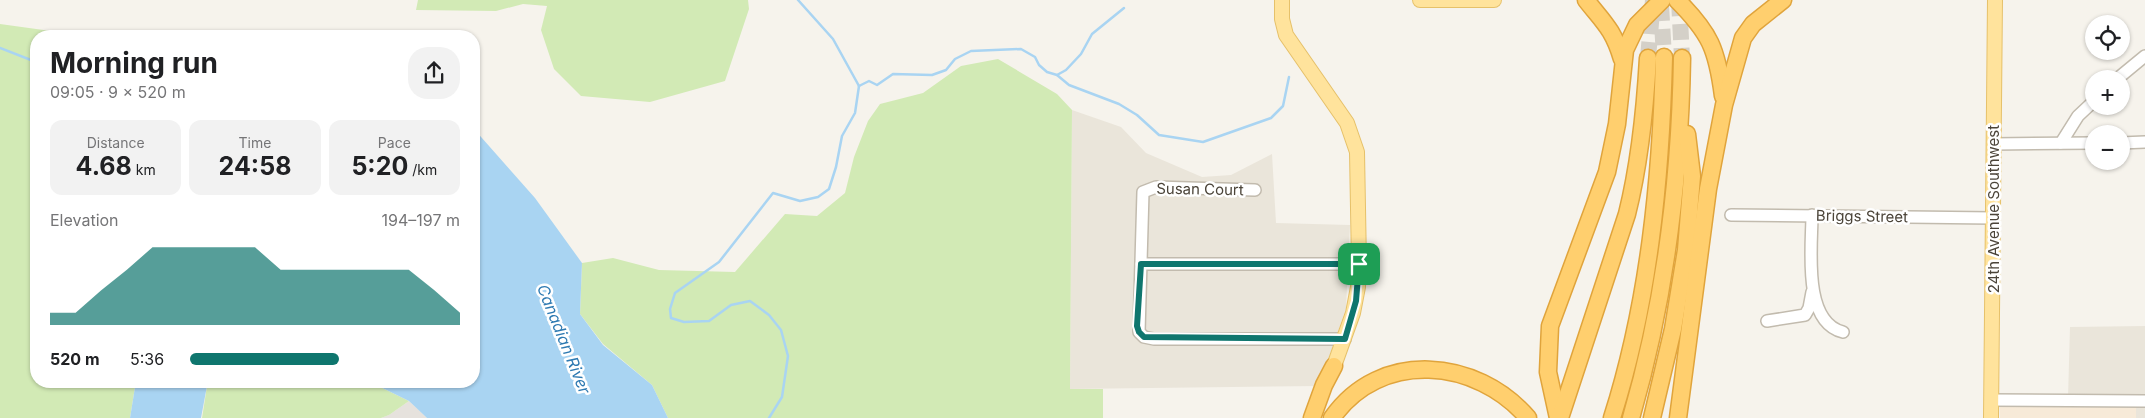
<!DOCTYPE html>
<meta charset="utf-8">
<style>
:root{--surface:#fff;--page:#f2f2f2;--text:#202124;--muted:#757577;--accent:#0f766e}
body{margin:0;font-family:Inter,sans-serif;background:var(--page);color:var(--text);height:100vh;display:flex;flex-direction:column;font-size:19px;white-space:nowrap}
*{box-sizing:border-box;margin:0}
p{font-size:16px;color:var(--muted)}
.icon{flex:none;width:28px;height:28px;fill:none;stroke:currentColor;stroke-width:2;stroke-linecap:round;stroke-linejoin:round}
.map{position:relative;flex:1;overflow:hidden}
.drawer{position:absolute;left:30px;top:30px;width:450px;height:358px;display:flex;flex-direction:column;background:var(--surface);border-radius:20px;box-shadow:0 1px 4px #0004}
.drawer>*{flex:none}
.tools{position:absolute;left:2085px;top:15px;display:grid;gap:10px}
.tools a{display:grid;place-items:center;width:45px;height:45px;border-radius:50%;background:var(--surface);box-shadow:0 1px 4px #0004;font-size:25px}
.pin{position:absolute;display:grid;place-items:center;width:42px;height:42px;color:#fff;margin:-21px;border-radius:10px;box-shadow:0 2px 8px #0006}
.round{display:grid;place-items:center;flex:none;width:52px;height:52px;border-radius:20px;background:var(--page)}
.overview{display:flex;align-items:center;justify-content:space-between;height:85px;padding:0 20px}
h1{font-size:28px;font-weight:700;line-height:38px}
.stats{display:grid;grid-template-columns:repeat(3,1fr);gap:8px;height:85px;padding:5px 20px}
.stats div{display:grid;align-content:center;border-radius:12px;background:var(--page);text-align:center}
.stats b{font-size:25px;font-weight:700}
.stats small{font-size:14px;font-weight:400}
.stats p{font-size:14px}
.chart{height:140px;padding:10px 20px}
.chart p{display:flex;justify-content:space-between}
.chart svg{width:100%;height:90px;margin-top:5px;fill:var(--accent);opacity:.7}
ul{padding:0 20px;list-style:none;font-size:16px}
li{display:grid;grid-template-columns:80px 60px 1fr;align-items:center;height:38px}
li i{height:12px;border-radius:6px;background:var(--accent)}
.map>svg:first-child{display:block}
.residential{fill:#eae5da}
.commercial{fill:#f7ead8}
.industrial{fill:#e6e2dd}
.green{fill:#d2eab5}
.water{fill:#a9d4f2}
.lines{fill:none;stroke-linecap:round;stroke-linejoin:round}
.stream{stroke:#a9d4f2;stroke-width:2.5}
.highway-tunnel{stroke:#d4d0c8;stroke-width:16;stroke-dasharray:16 8;stroke-linecap:butt}
.minor-casing{stroke:#c2bbae;stroke-width:14}
.major-casing{stroke:#e6c16a;stroke-width:16}
.highway-casing{stroke:#e0a43c;stroke-width:19}
.minor{stroke:#fff;stroke-width:11}
.major{stroke:#ffe39c;stroke-width:14}
.highway{stroke:#ffcf6e;stroke-width:16}
.route-casing{stroke:#fff;stroke-width:10}
.route{stroke:#0f766e;stroke-width:6}
.labels{text-anchor:middle;dominant-baseline:central;stroke-width:5;stroke-linejoin:round;paint-order:stroke}
.street-label{font-size:15px;fill:#4b4439;stroke:#fff}
.water-label{font-size:16px;font-style:italic;fill:#2e7ab2;stroke:#fff}
</style>
<div class="map">
<svg width="2145" height="418" viewBox="0 0 2145 418">
<rect width="100%" height="100%" fill="#f6f3ec"/>
<g class="residential">
<path d="M1072,110L1121,127L1146,153L1202,177L1231,175L1272,154L1276,223L1350,225L1346,308L1319,386L1070,389Z"/>
<path d="M2145,326V418H2136V399L2068,398L2070,327Z"/>
</g>
<path class="commercial" d="M2136,402V418H2000V403Z"/>
<path class="industrial" d="M409,401L427,418H381L389,415Z"/>
<g class="green">
<path d="M418,0H748L749,9L725,81L650,102L581,96L554,69L541,30L547,6L523,4L496,11L416,10Z"/>
<path d="M0,24L87,36H36V381H136L130,418H0Z"/>
<path d="M998,59L1057,94L1072,110L1070,389H1103V418H668L652,385L603,344L580,314L582,263L613,258L659,270L735,272L785,214L817,216L845,193L854,157L868,121L880,104L923,93L961,66Z"/>
<path d="M211,381H368L409,401L389,415L381,418H202L207,386Z"/>
</g>
<g class="water">
<path d="M474,129L535,198L582,263L580,314L603,345L652,385L668,418H427L409,401L368,381H474Z"/>
<path d="M136,381H211L207,386L201,418H130Z"/>
</g>
<g class="lines">
<g class="stream">
<path d="M798,0L833,39L859,86"/>
<path d="M0,48L36,62"/>
<path d="M1057,75L1066,70L1081,54L1092,34L1124,8"/>
<path d="M859,86L869,81L877,85L893,74L932,75L946,70L955,59L971,51L1021,49L1035,57L1039,65L1047,72L1057,75L1069,85L1119,104L1137,115L1159,135L1203,142L1271,118L1283,106L1289,77"/>
<path d="M769,418L782,397L788,356L781,330L769,315L750,301L731,305L709,321L684,322L671,318L670,309L675,293L719,262L773,193L800,201L818,197L829,189L836,167L842,136L855,113L859,86"/>
</g>
<g class="highway-tunnel">
<path d="M1679,0L1682,58"/>
<path d="M1661,5L1664,57"/>
<path d="M1648,58L1653,0"/>
</g>
<defs>
<g id="minor">
<path d="M2117,79L2145,56"/>
<path d="M2061,143L2078,116L2094,101"/>
<path d="M2121,143L2145,142"/>
<path d="M1994,144L2094,143"/>
<path d="M1255,190L1156,187L1143,192L1139,332L1144,337L1154,339H1345"/>
<path d="M1731,215L1993,218"/>
<path d="M1812,215C1812,246 1802,322 1843,332"/>
<path d="M1141,264H1359"/>
<path d="M1767,321L1805,315L1809,308L1812,292"/>
<path d="M1992,400L2145,401"/>
</g>
<g id="major">
<path d="M1282,0V19L1286,35L1347,123L1357,152L1359,264L1358,287L1353,313L1334,366"/>
<path d="M1420,0H1494"/>
<path d="M1991,418L1995,0"/>
</g>
<g id="highway">
<path d="M1586,0C1604,23 1613,29 1622,59"/>
<path d="M1677,0C1710,33 1717,49 1723,96"/>
<path d="M1312,418L1324,385L1334,366"/>
<path d="M1332,418C1380,349 1477,358 1528,418"/>
<path d="M1558,418L1548,372L1550,326L1607,172L1617,124L1625,50L1637,25L1662,0"/>
<path d="M1560,418L1627,214C1640,162 1645,111 1648,58"/>
<path d="M1612,418C1649,302 1661,179 1664,57"/>
<path d="M1631,418C1665,301 1680,180 1682,58"/>
<path d="M1652,418L1673,329L1686,250L1692,176L1687,134"/>
<path d="M1678,418L1708,189L1724,105L1743,38L1753,24L1783,0"/>
</g>
</defs>
<use href="#minor" class="minor-casing"/>
<use href="#major" class="major-casing"/>
<use href="#highway" class="highway-casing"/>
<use href="#minor" class="minor"/>
<use href="#major" class="major"/>
<use href="#highway" class="highway"/>
</g>
<g class="lines">
<defs>
<path id="route" d="M1141,264H1359L1356,301L1345,339L1144,337L1139,332L1137,326Z"/>
</defs>
<use href="#route" class="route-casing"/>
<use href="#route" class="route"/>
</g>
<g class="labels">
<g class="street-label">
<text transform="translate(1200 189) rotate(1)">Susan Court</text>
<text transform="translate(1993 209) rotate(-90)">24th Avenue Southwest</text>
<text transform="translate(1862 216) rotate(1)">Briggs Street</text>
</g>
<g class="water-label">
<text transform="translate(564 339) rotate(68)">Canadian River</text>
</g>
</g>
</svg>
<div class="tools">
<a><svg class="icon" aria-label="locate" viewBox="0 0 24 24"><circle cx="12" cy="12" r="6"/><path d="M12 2v4M12 18v4M2 12h4M18 12h4"/></svg></a>
<a>+</a>
<a>−</a>
</div>
<div class="pin" style="left:1359px;top:264px;background:#1e9e55"><svg class="icon" aria-label="arrive" viewBox="0 0 24 24"><path d="M6 21V4h12l-3 4 3 4H6"/></svg></div>
<section class="drawer">
<div class="overview"><div><h1>Morning run</h1><p>09:05 · 9 × 520 m</p></div><a class="round"><svg class="icon" aria-label="share" viewBox="0 0 24 24"><path d="M12 15V3M7 8l5-5 5 5M5 13v7h14v-7"/></svg></a></div>
<div class="stats">
<div><p>Distance</p><b>4.68<small> km</small></b></div>
<div><p>Time</p><b>24:58</b></div>
<div><p>Pace</p><b>5:20<small> /km</small></b></div>
</div>
<div class="chart"><p><span>Elevation</span>194–197 m</p>
<svg viewBox="0 0 160 44" preserveAspectRatio="none"><path d="M0 44V38L10 38L20 27L30 17L40 6L50 6L60 6L70 6L80 6L90 17L100 17L110 17L120 17L130 17L140 17L150 27L160 38V44z"/></svg>
</div>
<ul>
<li><b>520 m</b>5:36<i style="width:55%"></i></li>
</ul>
</section>
</div>
